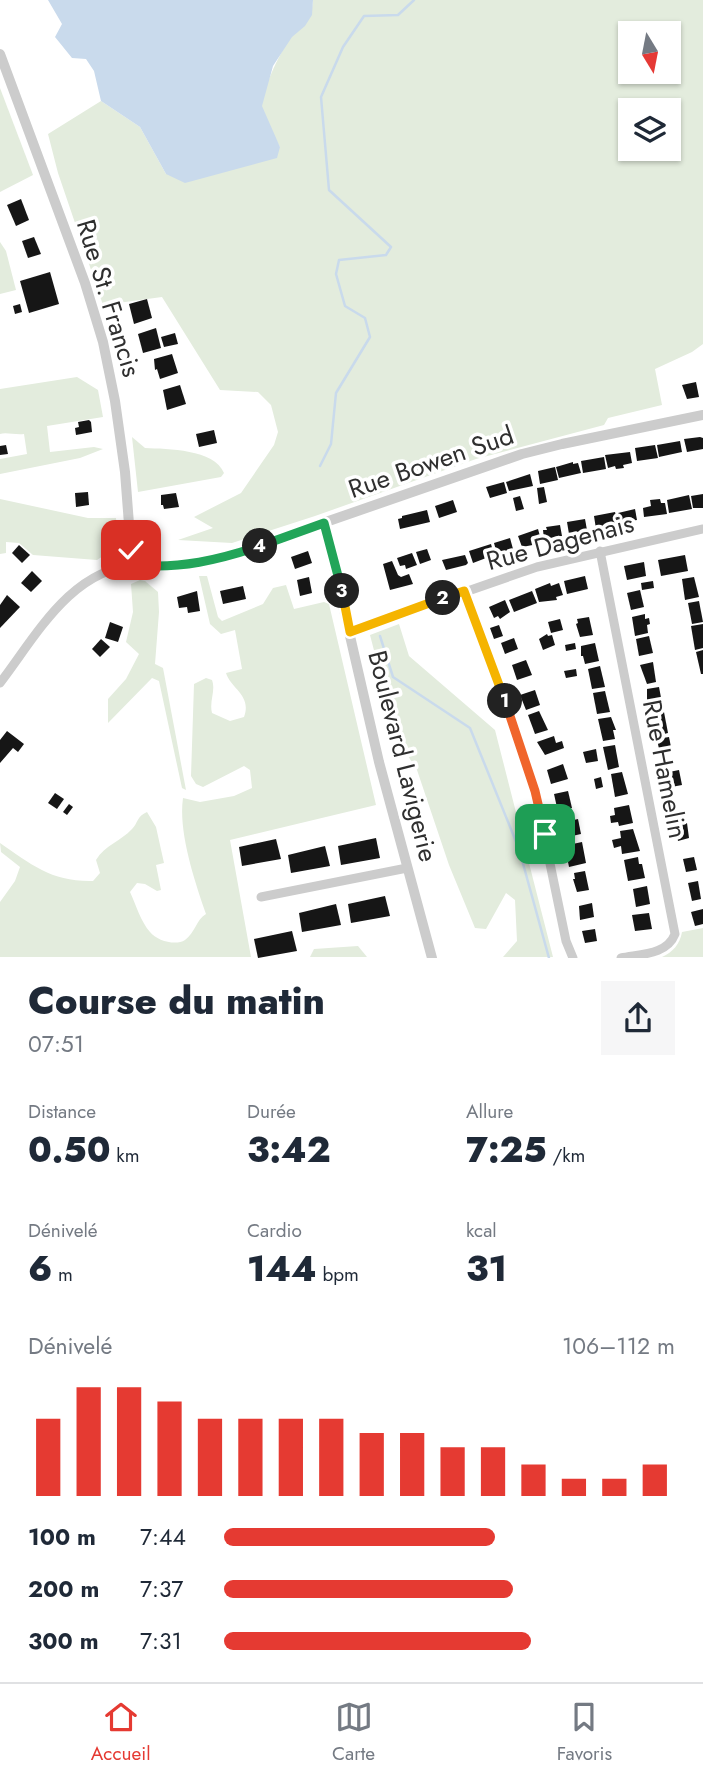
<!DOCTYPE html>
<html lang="fr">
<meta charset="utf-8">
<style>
:root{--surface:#fff;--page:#f6f6f7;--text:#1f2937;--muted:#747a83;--line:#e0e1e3;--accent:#e53a32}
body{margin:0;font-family:Jost,sans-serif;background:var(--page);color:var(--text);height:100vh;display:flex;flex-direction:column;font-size:26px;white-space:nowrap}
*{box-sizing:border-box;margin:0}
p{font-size:23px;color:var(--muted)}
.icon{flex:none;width:38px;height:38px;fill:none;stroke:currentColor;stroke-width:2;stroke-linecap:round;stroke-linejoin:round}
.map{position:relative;height:958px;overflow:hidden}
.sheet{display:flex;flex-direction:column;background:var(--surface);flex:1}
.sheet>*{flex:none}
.needle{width:46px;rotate:170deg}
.buttons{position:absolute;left:618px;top:21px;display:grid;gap:14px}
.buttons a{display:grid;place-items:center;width:63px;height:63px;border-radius:0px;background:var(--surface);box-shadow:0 2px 5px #0004;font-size:35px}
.pin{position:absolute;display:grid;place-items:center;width:60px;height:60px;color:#fff;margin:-30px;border-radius:14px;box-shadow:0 4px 10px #0006}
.km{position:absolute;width:35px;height:35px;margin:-18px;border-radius:50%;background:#222;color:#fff;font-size:19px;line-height:35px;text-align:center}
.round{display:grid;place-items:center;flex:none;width:74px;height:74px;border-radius:0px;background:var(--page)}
.overview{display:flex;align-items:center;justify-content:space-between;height:119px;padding:0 28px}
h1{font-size:38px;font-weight:800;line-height:52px}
.figures{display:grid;grid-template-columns:repeat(3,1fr);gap:10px;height:119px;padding:7px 28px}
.figures div{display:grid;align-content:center}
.figures b{font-size:35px;font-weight:800}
.figures small{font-size:19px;font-weight:400}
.figures p{font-size:19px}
.chart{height:196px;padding:14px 28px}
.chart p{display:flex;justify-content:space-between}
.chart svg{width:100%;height:126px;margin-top:7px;stroke:var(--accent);stroke-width:6}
ul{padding:0 28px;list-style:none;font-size:23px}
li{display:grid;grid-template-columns:112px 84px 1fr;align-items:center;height:52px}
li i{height:18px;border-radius:9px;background:var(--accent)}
.menu{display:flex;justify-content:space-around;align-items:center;height:98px;border-top:2px solid var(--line);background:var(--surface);font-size:19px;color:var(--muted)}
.menu a{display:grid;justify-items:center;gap:4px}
.menu .current{color:var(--accent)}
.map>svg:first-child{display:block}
.green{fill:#e3ecdd;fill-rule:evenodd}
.water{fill:#c9daec}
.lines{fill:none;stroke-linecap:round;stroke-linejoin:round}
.stream{stroke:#c9daec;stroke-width:2.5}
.building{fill:#161616}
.minor{stroke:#ccc;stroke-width:9}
.tertiary{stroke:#ccc;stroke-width:10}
.split-1-casing{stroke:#fff;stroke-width:14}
.split-2-casing{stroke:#fff;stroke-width:14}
.split-3-casing{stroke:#fff;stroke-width:14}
.split-4-casing{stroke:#fff;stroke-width:14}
.split-5-casing{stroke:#fff;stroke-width:14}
.split-1{stroke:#f0652b;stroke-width:9}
.split-2{stroke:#f5b400;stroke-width:9}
.split-3{stroke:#f5b400;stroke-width:9}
.split-4{stroke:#22a559;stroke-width:9}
.split-5{stroke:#22a559;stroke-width:9}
.labels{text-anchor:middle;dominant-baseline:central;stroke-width:7;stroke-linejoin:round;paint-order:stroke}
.street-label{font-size:26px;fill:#2f2f2f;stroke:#fff}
</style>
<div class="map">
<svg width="703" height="958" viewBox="0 0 703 958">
<rect width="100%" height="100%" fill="#fff"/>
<g class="green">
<path d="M313,0H703V344L692,352L655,369L662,405L608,418L604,425L476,459L315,516L232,543L178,540L213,528L194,517L241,493L274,445L278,432L271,405L258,392L220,390L162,297L103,305L58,173L48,134L101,101L140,127L166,174L280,147C275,137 263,117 262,107C261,91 282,48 292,36C306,22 311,22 313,0ZM630,33H668V72H630ZM630,110H668V149H630Z"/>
<path d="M0,88L33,175L0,192Z"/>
<path d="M0,242L6,251L16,290L0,294Z"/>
<path d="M77,377L98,390L103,417L47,426L50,452L94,447L103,449L80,458L0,474V459L27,454L24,434C15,435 6,432 0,434V389Z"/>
<path d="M132,437L145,448C168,449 214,449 224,473L221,477L138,492Z"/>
<path d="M0,499L88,518H116L118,546L97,560L33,555L19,543L6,542V553L0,554Z"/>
<path d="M199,576H207L218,617L222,621L263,604L273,588L286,585L294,609L324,602L329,604L376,805L230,840L251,957H0V902L15,881L20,867L1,852L0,843C32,865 52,882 93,881L100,873L96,860C105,845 121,841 132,829C138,823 137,816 147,812L156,827L164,863L156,865L161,890L157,891L145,884L137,883L130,892C136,905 141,922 150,932C157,941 176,946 185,940C195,933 196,920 206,914C195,882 178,832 183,798L200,802L234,796L252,788L250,770L244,766L203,787L196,784L191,776L194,684L206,678L212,680C216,691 209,701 212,713L230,721L244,717C252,695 231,689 226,673L242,669L235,630L221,634L210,624Z"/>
<path d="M140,580L145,581L158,592L159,612L155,664L163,668L186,790L182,788L159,681L152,678L108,723V699L126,679L139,654L126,642L133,612L131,584Z"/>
<path d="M399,624L409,656L495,730L553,957H503L517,941L515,900L506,893L486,929L475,928L449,865L417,770L397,739L370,635Z"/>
<path d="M703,928V957H662C673,952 680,944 682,932Z"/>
<path d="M358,946L367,957H310L314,949Z"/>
</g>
<path class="water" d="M48,0H313L312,15L305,26L292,37L273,66L262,106L280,147L277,158L185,183L166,174L140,127L101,101L94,71L86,59L72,58L55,37L62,24Z"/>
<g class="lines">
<g class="stream">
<path d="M320,466L331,444L336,393L370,337L365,318L345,306L336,274L339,260L386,255L391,247L329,190L321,97L343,47L364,16L398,15L414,0"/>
<path d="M380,636L393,677L470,728L519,849L549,958"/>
</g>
</g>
<g class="building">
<path d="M21,199L29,220L16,226L7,205Z"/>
<path d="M34,237L41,254L28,258L22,241Z"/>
<path d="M50,272L59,304L29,313L20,281Z"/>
<path d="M147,299L152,318L134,324L129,304Z"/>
<path d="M20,304L22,312L15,314L13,306Z"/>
<path d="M156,328L161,348L143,353L138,334Z"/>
<path d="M175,333L178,344L164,347L161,337Z"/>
<path d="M172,354L178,373L160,379L157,369L155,370L154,359Z"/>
<path d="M696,382L699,397L687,399L682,385Z"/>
<path d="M180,385L186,404L167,410L163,390Z"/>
<path d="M89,420L91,422L92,432L76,435L75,428L79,427L78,422Z"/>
<path d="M214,430L217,443L199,447L196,434Z"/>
<path d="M700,437L703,438V449L687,452L684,439Z"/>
<path d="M680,441L682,452L659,457L657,445Z"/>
<path d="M6,445L8,454L0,455V446Z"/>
<path d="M655,445L658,458L637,461L635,448Z"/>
<path d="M630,452L632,463L623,465L624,468L616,469L615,466L608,468L605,455Z"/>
<path d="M604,457L606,469L583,473L581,461Z"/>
<path d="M573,462V464L578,463L581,473L559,478L556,467Z"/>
<path d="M555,467L558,480L540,484L538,471Z"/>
<path d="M530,474L533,486L509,491L506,482Z"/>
<path d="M504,482L507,493L490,498L486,487Z"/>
<path d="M544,487L547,502L539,504L537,488Z"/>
<path d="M88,492L89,505L76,507L75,493Z"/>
<path d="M176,493L179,507L164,509L163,505H161V495Z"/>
<path d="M703,494V508H693L691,496Z"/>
<path d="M689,495L692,509L669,513L667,500Z"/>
<path d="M520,496L524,509L516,511L513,498Z"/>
<path d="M660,499L661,503H665L667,514L644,517L643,508L651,506L650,500Z"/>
<path d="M453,500L457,512L439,518L435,506Z"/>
<path d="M635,509L637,520L620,523L618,513Z"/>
<path d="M427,510L430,522L400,529L398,519L402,518V516Z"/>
<path d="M615,512L618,524L596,529L594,516Z"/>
<path d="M585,519L587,530L569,534L567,522Z"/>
<path d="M560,525L562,536L544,539L543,530H547L546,527Z"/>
<path d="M538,529L541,540L537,541L538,544L522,547L518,536Z"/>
<path d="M510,538L513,549L497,554L494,543Z"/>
<path d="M491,544L494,555L473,563L469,551Z"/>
<path d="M19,545L30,555L22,563L12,553Z"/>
<path d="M427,549L431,560L420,564L416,552Z"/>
<path d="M308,551L312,563L295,569L291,557Z"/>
<path d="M412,553L417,565L406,569L405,565L400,566L397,558Z"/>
<path d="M465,555L468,563L466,565L446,570L442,560Z"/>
<path d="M685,555L688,571L661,576L658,560Z"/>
<path d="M392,561L398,575L401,577L409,574L413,584L390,590L383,564Z"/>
<path d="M644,562L646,576L627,580L624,566Z"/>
<path d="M32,571L42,581L31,592L21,583Z"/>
<path d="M585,576L588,589L567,594L564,581Z"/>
<path d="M309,577L312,593L300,596L297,580Z"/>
<path d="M694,577L699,597L685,600L682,579Z"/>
<path d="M653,581L654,588L642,590L641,583Z"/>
<path d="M550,583L551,586L559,583L563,595L556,597L557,600L539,602L535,589Z"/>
<path d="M243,586L246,599L223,604L220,591Z"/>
<path d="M640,590L644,607L631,610L627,593Z"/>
<path d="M197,591L200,611L188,613L187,607L179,608L177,597Z"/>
<path d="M532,591L537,603L514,612L509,600Z"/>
<path d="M7,595L20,607L0,628V605Z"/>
<path d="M505,600L510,612L500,619L498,616L494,618L489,607Z"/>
<path d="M699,601L703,622L692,624L688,603Z"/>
<path d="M645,614V619L649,618L650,624L647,625L648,633L635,636L632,617Z"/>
<path d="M589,617L593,635L580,637L576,624L578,623L577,619Z"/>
<path d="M560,619L563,630L551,633L548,622Z"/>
<path d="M110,622L123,627L118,642L105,638Z"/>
<path d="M703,624V648L695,650L691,626Z"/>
<path d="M499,625L503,636L494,639L490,628Z"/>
<path d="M547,634L548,636L552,635L555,645L543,650L539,639Z"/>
<path d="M649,636L653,653L639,656L636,639Z"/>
<path d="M514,638L518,649L505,654L501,643Z"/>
<path d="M101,639L110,647L100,657L92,649Z"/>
<path d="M575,643L576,649L566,651L565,645Z"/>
<path d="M595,643L599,661L585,664L583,656H581V646Z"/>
<path d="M703,650V674H701L696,652Z"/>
<path d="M526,660L532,675L517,680L512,665Z"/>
<path d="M653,662L656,682L647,684L640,665Z"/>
<path d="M600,666L605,687L592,689L588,669Z"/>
<path d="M576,669L577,676L566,678L564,671Z"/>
<path d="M659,687L663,708L651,710L650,705L647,706V689Z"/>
<path d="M535,690L540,705L526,710L520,695Z"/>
<path d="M605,691L610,712L597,714L593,693Z"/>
<path d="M539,711L548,730L535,734L528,715Z"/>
<path d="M664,712L668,733L656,736L652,714Z"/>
<path d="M611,717L616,730H613L615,739L603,741L598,719Z"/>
<path d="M7,731L24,744L18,752L13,748L0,763V740Z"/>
<path d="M554,736L556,743L562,741L564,748L545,755L537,742Z"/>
<path d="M669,737L672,752L660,754L657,739Z"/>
<path d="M615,745L619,767L608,770L603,747Z"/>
<path d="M596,749L598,761L586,763L583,752Z"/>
<path d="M563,764L568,779L551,784L547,770Z"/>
<path d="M679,770L682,785L666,788L663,786L661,777L665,776L664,773Z"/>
<path d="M622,772L628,794L615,797L611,774Z"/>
<path d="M601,777L603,787L596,789L594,779Z"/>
<path d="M568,791L572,808L558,812L554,794Z"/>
<path d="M55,793L64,799L57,809L48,803Z"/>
<path d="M69,804L73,807L67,815L63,812Z"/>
<path d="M629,805L633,823L619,826L618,822L611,823L610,816L615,815L614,808Z"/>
<path d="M578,819L581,834L563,838L560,823Z"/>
<path d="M687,823L689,838L678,841L677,836H673L671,826Z"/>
<path d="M633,829L640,851L622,854L621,846L614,848L612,840L621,838L620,831Z"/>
<path d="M376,838L380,858L341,865L338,846Z"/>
<path d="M276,839L281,859L242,866L239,847Z"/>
<path d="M582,842L586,863L569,867L567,857L571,856L568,845Z"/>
<path d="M325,846L330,866L291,873L288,855Z"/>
<path d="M638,857L639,864H642L645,878L628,881L624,860Z"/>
<path d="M694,857L697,870L686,872L683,859Z"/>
<path d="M585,871L589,890L577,892L573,879H575L574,873Z"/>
<path d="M698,881L701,899L692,901L688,883Z"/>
<path d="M647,886L650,904L636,907L633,889Z"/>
<path d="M385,896L390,916L351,923L348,904Z"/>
<path d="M592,903L594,917L580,920L579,906Z"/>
<path d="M336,904L341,925L302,932L299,913Z"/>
<path d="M703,909V924L695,926L691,912Z"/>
<path d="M649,913L652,929L635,931L632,915Z"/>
<path d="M595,929L597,941L585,943L582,931Z"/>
<path d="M292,931L297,951L258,958L254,939Z"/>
</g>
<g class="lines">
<g class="minor">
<path d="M600,551L675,934C667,955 640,954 621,958"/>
<path d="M464,591L517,733L535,791L566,941L573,958"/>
<path d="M350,632L537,567L703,529"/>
<path d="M0,683C36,636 71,569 136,565"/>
<path d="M261,897L407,868"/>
</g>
<g class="tertiary">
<path d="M0,54L85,283L103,342L115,401L125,472L131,550L136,565L177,566L222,558L522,454L562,444L703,415"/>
<path d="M324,523L379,762L432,958"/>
</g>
</g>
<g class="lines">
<defs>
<path id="split-1" d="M505,701L535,791L545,834"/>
<path id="split-2" d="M443,598L464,591L505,701"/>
<path id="split-3" d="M342,591L350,632L443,598"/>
<path id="split-4" d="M260,546L324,523L342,591"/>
<path id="split-5" d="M131,550L136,565C180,569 219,560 260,546"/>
</defs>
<use href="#split-1" class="split-1-casing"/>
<use href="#split-2" class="split-2-casing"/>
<use href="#split-3" class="split-3-casing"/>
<use href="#split-4" class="split-4-casing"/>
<use href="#split-5" class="split-5-casing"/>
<use href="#split-1" class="split-1"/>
<use href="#split-2" class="split-2"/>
<use href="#split-3" class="split-3"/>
<use href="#split-4" class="split-4"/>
<use href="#split-5" class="split-5"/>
</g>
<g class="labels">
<g class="street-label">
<text transform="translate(109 298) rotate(73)">Rue St. Francis</text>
<text transform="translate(431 462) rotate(-19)">Rue Bowen Sud</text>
<text transform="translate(560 542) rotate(-15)">Rue Dagenais</text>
<text transform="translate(403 756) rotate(76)">Boulevard Lavigerie</text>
<text transform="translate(665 769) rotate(79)">Rue Hamelin</text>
</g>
</g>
</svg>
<div class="buttons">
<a><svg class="needle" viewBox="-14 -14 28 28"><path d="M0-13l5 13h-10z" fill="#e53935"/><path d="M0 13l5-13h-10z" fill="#747a83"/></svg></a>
<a><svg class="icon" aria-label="layers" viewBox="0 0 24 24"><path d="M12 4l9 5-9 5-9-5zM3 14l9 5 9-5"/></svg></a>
</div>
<div class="pin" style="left:545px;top:834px;background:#1e9e55"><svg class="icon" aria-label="arrive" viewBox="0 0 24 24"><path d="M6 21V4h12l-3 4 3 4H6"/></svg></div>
<div class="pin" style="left:131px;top:550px;background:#d93025"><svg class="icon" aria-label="check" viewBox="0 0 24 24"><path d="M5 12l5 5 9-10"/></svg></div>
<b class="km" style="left:505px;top:701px">1</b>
<b class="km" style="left:443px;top:598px">2</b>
<b class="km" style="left:342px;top:591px">3</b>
<b class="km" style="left:260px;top:546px">4</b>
</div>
<section class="sheet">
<div class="overview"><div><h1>Course du matin</h1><p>07:51</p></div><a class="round"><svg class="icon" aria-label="share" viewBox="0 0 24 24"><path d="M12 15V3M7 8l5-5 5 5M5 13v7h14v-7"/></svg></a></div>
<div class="figures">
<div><p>Distance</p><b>0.50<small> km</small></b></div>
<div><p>Durée</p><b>3:42</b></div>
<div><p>Allure</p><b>7:25<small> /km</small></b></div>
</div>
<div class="figures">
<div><p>Dénivelé</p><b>6<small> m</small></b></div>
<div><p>Cardio</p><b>144<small> bpm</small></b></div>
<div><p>kcal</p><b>31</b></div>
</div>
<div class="chart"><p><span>Dénivelé</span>106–112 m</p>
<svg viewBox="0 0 160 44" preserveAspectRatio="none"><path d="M5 44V17M15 44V6M25 44V6M35 44V11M45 44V17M55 44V17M65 44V17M75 44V17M85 44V22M95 44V22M105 44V27M115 44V27M125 44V33M135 44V38M145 44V38M155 44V33"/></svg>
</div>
<ul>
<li><b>100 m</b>7:44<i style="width:60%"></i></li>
<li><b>200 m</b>7:37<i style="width:64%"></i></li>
<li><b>300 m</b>7:31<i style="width:68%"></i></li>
</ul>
</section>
<nav class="menu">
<a class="current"><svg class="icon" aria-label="home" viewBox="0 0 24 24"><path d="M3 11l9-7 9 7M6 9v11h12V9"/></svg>Accueil</a>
<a><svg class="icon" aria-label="map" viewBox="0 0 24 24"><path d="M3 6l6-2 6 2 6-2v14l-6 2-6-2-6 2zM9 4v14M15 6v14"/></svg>Carte</a>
<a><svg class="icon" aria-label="saved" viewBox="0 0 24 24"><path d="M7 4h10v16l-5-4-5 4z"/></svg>Favoris</a>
</nav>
